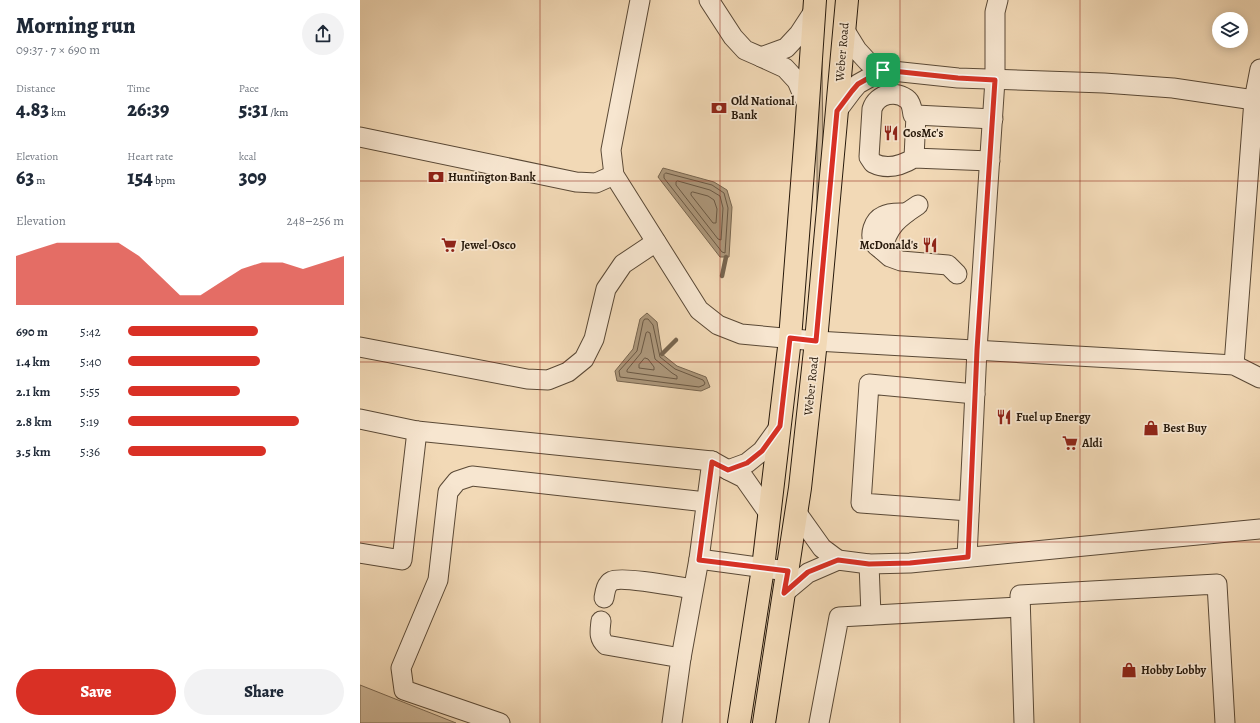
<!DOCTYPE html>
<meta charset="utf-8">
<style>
:root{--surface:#fff;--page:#f2f2f3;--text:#1f2937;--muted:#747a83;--accent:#d93025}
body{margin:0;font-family:Alegreya,serif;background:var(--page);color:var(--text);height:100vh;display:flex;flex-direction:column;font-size:15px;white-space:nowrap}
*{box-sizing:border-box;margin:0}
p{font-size:13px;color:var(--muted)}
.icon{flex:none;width:22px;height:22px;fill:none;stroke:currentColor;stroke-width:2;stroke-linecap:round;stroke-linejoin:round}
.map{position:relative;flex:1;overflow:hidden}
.drawer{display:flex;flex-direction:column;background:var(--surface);width:360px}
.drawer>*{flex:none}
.buttons{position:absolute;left:852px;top:12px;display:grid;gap:8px}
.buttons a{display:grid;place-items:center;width:36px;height:36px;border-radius:50%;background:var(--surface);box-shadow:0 2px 10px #0003;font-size:20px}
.pin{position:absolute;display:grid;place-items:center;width:34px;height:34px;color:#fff;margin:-17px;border-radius:8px;box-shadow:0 2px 6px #0006}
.round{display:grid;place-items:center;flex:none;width:42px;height:42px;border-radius:21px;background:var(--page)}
.overview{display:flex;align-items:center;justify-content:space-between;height:68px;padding:0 16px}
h1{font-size:22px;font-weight:800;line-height:30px}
.stats{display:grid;grid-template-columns:repeat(3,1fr);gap:6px;height:68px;padding:4px 16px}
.stats div{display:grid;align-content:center}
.stats b{font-size:20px;font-weight:800}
.stats small{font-size:11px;font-weight:400}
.stats p{font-size:11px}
.chart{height:112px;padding:8px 16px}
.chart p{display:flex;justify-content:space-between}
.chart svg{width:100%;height:72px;margin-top:4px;fill:var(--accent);opacity:.7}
.primary-button{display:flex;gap:8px;margin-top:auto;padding:8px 16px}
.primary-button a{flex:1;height:46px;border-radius:24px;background:var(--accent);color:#fff;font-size:16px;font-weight:800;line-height:46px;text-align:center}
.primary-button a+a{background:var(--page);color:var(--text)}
ul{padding:0 16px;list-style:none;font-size:13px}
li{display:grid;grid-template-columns:64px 48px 1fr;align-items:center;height:30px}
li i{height:10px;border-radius:5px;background:var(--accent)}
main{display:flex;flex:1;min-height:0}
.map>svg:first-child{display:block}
.green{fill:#cfb899;stroke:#7b6852}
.water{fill:#ad987c;stroke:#77654f}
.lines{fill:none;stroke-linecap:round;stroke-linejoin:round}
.shore{stroke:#6a5844;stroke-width:1}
.stream{stroke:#77654f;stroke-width:4.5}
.minor-casing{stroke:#5a4936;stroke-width:21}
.major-casing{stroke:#27190b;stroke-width:24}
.minor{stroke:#f7e6d0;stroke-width:19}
.major{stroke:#f2d9b6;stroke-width:22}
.route-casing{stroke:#fff;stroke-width:8}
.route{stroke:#d93025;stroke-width:5}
.grid{fill:none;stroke:#8f2418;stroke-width:1;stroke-opacity:0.55}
.labels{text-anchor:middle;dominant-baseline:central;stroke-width:3.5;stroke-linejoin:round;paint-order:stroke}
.street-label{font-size:12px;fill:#27190b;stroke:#f7e6d0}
.poi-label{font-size:12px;font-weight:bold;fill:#27190b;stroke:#f7e6d0;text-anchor:start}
</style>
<main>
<section class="drawer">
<div class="overview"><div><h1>Morning run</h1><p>09:37 · 7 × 690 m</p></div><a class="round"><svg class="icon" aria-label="share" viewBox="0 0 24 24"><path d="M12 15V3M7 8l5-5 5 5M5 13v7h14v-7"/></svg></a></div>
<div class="stats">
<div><p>Distance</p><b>4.83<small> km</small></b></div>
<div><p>Time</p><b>26:39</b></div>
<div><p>Pace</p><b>5:31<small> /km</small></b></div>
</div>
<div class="stats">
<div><p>Elevation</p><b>63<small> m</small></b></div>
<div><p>Heart rate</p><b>154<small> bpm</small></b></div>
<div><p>kcal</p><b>309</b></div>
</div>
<div class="chart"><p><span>Elevation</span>248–256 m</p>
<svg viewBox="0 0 160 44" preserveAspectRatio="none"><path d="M0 44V14L10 10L20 6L30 6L40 6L50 6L60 14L70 26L80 38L90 38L100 30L110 22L120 18L130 18L140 22L150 18L160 14V44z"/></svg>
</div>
<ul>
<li><b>690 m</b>5:42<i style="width:60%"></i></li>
<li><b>1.4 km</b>5:40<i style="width:61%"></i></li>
<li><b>2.1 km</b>5:55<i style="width:52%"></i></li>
<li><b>2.8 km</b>5:19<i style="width:79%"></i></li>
<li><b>3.5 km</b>5:36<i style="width:64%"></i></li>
</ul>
<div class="primary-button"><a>Save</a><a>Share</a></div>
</section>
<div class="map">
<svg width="900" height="723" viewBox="0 0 900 723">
<rect width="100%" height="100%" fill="#f2d9b6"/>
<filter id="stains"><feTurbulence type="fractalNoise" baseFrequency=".005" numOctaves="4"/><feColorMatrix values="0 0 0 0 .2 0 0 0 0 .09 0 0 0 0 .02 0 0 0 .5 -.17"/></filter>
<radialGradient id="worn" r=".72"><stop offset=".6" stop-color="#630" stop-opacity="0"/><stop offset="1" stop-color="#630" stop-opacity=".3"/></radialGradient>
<g class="green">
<path d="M460,60L462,61L463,153L457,209V117Z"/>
<path d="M0,685L96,723H0Z"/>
</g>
<g class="water">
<path d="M303,168L354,182L367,190L372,207L369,257H360L298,177Z"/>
<path d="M287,313L297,322L302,354L317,366L346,377L350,387L341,391L257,381L255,371L273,349L280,319Z"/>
</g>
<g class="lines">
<g class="shore">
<path d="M306,173L352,185L364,193L368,208L365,253L362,252L304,178V175Z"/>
<path d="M318,181L350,190L360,196L363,208L361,240L358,239L316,185V182Z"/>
<path d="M333,192L348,196L354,200L357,209L356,223H353L331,195V193Z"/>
<path d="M285,319H288L293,325L300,357L315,369L343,380L345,383L344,385L339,387L260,377L259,371L277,351L283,322Z"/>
<path d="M288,332L290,333L295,359L312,373L317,376V379L267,372V370L281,353L286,333Z"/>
<path d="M285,358L288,359L294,367V370L279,368V365Z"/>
</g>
<g class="stream">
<path d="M362,276L366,257"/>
<path d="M302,354L316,340"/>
</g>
<defs>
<g id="minor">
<path d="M280,0L251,150L254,175L339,310L358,325L381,334L456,341L874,365L900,378"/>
<path d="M349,0L373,37L385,50L401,57"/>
<path d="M484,29L497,50L508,62L523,70L598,78L744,83L813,88L894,100L900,103"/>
<path d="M448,107L437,81L425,68L401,57L426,48L439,34L454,11"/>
<path d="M477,111L492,91L498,84L523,70"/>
<path d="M556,115L633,119"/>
<path d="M0,137L216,182L236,183L254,175"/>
<path d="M554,158L556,115H553C552,110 552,104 548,100C537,90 517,93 512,109L509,157L513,163C527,170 541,166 554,158L630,161"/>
<path d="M558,205C538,218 528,226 522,250L530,257L541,261L588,265L597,274"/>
<path d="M522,250C520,248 517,247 515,244C508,235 514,220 523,216C530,212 539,213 546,213"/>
<path d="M0,347L167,379L188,380L208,372L224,359L234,339L246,289L263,264L296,242"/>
<path d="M874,365L894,100L900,69"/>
<path d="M0,419L57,431L352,461L368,470"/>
<path d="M609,511L501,503L509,384L615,394"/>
<path d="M410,515L384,478L368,470L387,463L402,451L420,426"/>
<path d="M0,553L42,560L57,431"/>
<path d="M607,557L617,350L635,80V12L638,0"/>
<path d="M339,559L427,571"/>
<path d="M478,560L509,564L550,563L900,529"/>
<path d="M509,564L511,615"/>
<path d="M424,593L448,573L478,560L462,548L437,513"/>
<path d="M244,598C245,592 246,584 252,581C261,576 320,587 333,589"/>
<path d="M241,621C240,631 238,638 246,645L321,658L312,723"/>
<path d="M321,658L339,559L352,461"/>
<path d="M140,723L44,690L41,668L78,580L88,492L97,481L112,476L346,502"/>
<path d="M459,723L479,617L660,607"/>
<path d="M664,723L660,595L857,584L865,723"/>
</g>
<g id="major">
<path d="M379,723L403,568L430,339L446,132L455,0"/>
<path d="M404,723L440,488L456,341L487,0"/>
</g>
</defs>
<use href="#minor" class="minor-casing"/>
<use href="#major" class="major-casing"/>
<use href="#minor" class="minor"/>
<use href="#major" class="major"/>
</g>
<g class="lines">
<defs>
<path id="route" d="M523,70L598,78L635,80L617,350L608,557L550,563L509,564L478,560L448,572L424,593L428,571L339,560L352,462L368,470L387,463L402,451L420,426L430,338L456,341L477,111L492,91L498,84Z"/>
</defs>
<use href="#route" class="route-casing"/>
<use href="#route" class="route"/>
</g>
<path class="grid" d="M180,0V723M360,0V723M540,0V723M720,0V723M0,181H900M0,362H900M0,542H900"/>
<defs>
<symbol id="bank-bare" viewBox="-9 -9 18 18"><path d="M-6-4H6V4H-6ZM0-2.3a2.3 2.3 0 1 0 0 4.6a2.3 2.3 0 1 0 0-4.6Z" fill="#8f2418" stroke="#f7e6d0" stroke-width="2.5" paint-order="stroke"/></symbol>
<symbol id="restaurant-bare" viewBox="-9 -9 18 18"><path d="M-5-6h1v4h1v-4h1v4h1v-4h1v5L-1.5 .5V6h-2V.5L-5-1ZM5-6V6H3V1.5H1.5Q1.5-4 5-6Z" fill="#8f2418" stroke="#f7e6d0" stroke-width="2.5" paint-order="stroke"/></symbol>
<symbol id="supermarket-bare" viewBox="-9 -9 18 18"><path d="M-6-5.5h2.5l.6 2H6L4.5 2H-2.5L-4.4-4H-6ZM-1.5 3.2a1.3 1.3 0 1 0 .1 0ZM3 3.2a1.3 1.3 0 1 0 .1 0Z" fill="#8f2418" stroke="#f7e6d0" stroke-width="2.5" paint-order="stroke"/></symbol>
<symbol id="shop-bare" viewBox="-9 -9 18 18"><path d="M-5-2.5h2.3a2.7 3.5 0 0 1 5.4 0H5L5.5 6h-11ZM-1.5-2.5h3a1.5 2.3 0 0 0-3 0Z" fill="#8f2418" stroke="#f7e6d0" stroke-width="2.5" paint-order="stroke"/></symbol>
</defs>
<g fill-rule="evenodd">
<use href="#bank-bare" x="348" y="97" width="22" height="22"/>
<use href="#restaurant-bare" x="520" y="122" width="22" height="22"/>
<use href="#bank-bare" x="65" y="166" width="22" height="22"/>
<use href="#supermarket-bare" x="78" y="234" width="22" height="22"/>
<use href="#restaurant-bare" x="559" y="234" width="22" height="22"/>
<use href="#restaurant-bare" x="633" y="406" width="22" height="22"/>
<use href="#shop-bare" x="780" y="417" width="22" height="22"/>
<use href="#supermarket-bare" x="699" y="432" width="22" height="22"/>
<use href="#shop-bare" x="758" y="659" width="22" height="22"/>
</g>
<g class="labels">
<g class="street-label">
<text transform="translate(482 52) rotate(-85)">Weber Road</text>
<text transform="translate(451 386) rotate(-84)">Weber Road</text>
</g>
<g class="poi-label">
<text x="371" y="101">Old National<tspan x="371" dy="14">Bank</tspan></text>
<text x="543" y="133">CosMc's</text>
<text x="88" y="177">Huntington Bank</text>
<text x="101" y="245">Jewel-Osco</text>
<text x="558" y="245" text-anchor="end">McDonald's</text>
<text x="656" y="417">Fuel up Energy</text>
<text x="803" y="428">Best Buy</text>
<text x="722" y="443">Aldi</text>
<text x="781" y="670">Hobby Lobby</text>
</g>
</g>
<rect width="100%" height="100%" filter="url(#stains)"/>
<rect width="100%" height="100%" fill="url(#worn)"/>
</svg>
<div class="buttons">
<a><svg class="icon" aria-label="layers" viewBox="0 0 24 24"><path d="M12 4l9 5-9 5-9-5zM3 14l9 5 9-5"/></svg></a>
</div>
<div class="pin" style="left:523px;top:70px;background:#1e9e55"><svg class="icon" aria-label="arrive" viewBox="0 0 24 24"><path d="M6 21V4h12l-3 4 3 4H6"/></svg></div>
</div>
</main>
